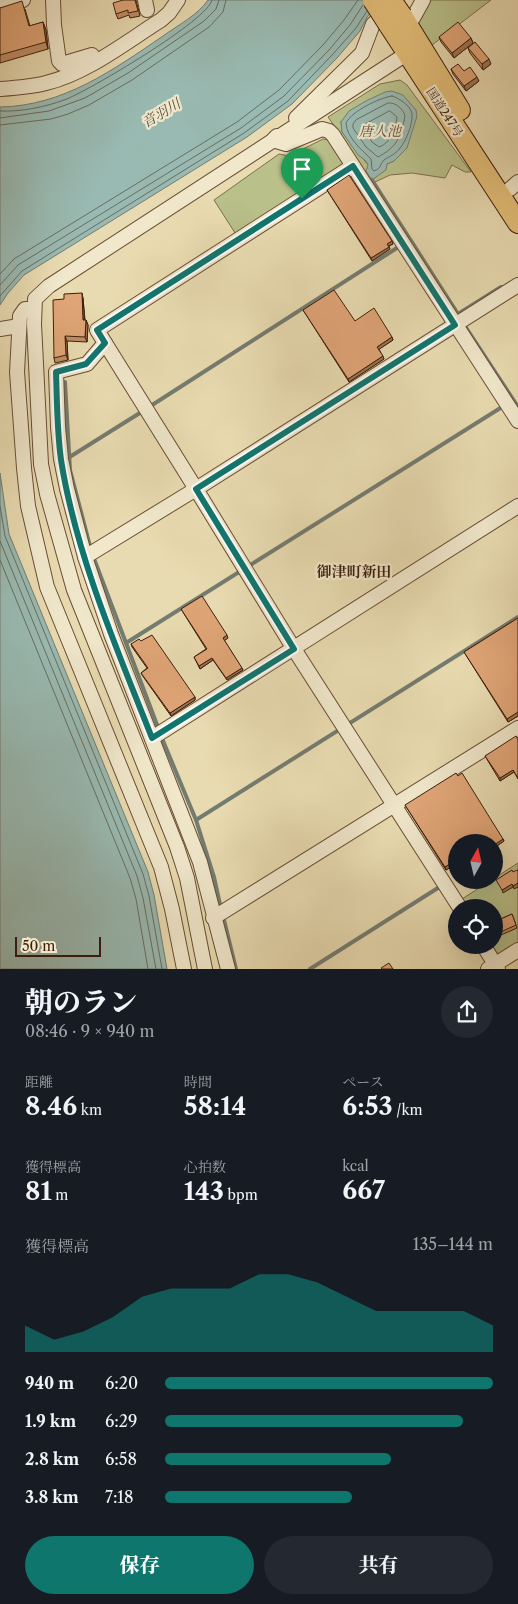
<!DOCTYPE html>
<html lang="ja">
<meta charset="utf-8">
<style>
:root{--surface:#171b24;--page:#242831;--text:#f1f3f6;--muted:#9ea1a6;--accent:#0f766e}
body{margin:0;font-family:"Libre Caslon Text","Noto Serif JP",serif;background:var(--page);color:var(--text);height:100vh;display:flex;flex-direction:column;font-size:19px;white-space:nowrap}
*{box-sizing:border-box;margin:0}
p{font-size:16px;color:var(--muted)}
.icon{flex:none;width:28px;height:28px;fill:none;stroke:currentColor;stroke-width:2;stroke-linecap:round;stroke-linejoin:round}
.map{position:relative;height:969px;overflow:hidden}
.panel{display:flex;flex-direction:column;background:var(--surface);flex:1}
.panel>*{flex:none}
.needle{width:32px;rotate:8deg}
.fabs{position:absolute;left:448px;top:834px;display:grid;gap:10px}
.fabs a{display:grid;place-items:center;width:55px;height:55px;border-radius:50%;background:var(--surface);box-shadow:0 5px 20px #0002;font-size:25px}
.scale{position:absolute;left:15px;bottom:12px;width:86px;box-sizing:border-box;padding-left:5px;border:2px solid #3d1e0c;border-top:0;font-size:14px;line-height:18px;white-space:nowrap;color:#3d1e0c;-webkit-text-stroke:4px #f1e8cc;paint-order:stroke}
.pin{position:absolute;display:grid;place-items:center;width:42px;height:42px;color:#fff;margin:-51px -21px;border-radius:50% 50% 50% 0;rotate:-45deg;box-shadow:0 0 5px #0007}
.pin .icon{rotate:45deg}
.round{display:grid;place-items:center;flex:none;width:52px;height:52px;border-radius:26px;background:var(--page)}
.summary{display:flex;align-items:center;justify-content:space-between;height:85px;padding:0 25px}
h1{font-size:28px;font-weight:800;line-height:38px}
.metrics{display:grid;grid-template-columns:repeat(3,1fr);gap:8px;height:85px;padding:5px 25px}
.metrics div{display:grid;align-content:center}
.metrics b{font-size:25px;font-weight:800}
.metrics small{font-size:14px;font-weight:400}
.metrics p{font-size:14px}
.chart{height:140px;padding:10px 25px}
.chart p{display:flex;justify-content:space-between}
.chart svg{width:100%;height:90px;margin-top:5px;fill:var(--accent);opacity:.7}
.primary-button{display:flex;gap:10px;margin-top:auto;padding:10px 25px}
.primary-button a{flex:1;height:58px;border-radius:30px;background:var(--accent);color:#fff;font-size:20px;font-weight:800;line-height:58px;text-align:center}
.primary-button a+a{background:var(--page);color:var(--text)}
ul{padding:0 25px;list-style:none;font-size:16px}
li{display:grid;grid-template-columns:80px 60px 1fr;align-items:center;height:38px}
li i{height:12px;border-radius:6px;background:var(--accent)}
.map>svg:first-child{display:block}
.green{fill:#b9c08a;stroke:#7b6f4b;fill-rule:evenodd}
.water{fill:#99bab2;stroke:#747c70}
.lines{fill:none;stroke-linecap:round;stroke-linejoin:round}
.shore{stroke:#6b6c5f;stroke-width:1}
.stream{stroke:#747c70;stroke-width:4}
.minor-casing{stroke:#684d35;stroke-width:16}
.highway-casing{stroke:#3d1e0c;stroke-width:22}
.minor{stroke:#f1e8cc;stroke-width:14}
.highway{stroke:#e4be78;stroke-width:20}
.highway-bridge-casing{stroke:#3d1e0c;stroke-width:22;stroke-linecap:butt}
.highway-bridge{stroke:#e4be78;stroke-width:20}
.wall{fill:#c18e66;stroke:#3d1e0c}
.shaded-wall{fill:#9d7453;stroke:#3d1e0c}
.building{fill:#e0a577;stroke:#3d1e0c}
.route-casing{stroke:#fff;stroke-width:10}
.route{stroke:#0f766e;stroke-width:6}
.labels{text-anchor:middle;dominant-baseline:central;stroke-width:4.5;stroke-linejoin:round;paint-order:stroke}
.street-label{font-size:12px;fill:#3d1e0c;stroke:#f1e8cc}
.water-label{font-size:14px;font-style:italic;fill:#594d3e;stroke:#f1e8cc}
.quarter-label{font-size:15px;font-weight:bold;fill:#3d1e0c;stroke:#f1e8cc}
</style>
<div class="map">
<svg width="518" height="969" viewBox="0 0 518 969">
<rect width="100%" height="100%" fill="#e9dbb1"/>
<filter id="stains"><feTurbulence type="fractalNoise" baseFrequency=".004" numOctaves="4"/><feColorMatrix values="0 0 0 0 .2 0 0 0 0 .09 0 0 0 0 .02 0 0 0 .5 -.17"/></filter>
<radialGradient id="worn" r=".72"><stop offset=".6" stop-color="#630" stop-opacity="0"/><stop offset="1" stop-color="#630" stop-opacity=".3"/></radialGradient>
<g class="green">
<path d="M427,0H491L432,45L416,19Z"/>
<path d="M400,80L407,85L471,172H465L452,165L445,178L412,173L390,175L373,183L328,117L380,84ZM341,121L394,161L387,164L368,165L342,132Z"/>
<path d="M323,139L329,140L345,165L237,236L214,200L279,154L289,156Z"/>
<path d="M518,863V947L500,958L492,945H494V908L468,907L462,899Z"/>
</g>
<g class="water">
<path d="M208,0H383L367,17L360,31L337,58L292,104L247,137L24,275L8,293L0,305V107C63,106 113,70 163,36C178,25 198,15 208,0Z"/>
<path d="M392,91L403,95L416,110L417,116L407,148L394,161L387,164L386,170L372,180L366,171L368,165L366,161L358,155L342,132L341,122L349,111L366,101L385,92Z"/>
<path d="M0,473L9,534L148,872L154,895L167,969H0Z"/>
</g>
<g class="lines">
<g class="shore">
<path d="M392,96C399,98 411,106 412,114C413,124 406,141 400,148C396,154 390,156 384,160C379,165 382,168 374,171L372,169L371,159C361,149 347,138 346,123C352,111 379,98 392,96Z"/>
<path d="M388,103C396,102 403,109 405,116C401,137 397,147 378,157L366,147L353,128V124L356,120Z"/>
<path d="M0,111C21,112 45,107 64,100C87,92 210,19 212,0"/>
<path d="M390,111L397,117C396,128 391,143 379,147L372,142L362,126Z"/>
<path d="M0,118L49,111L85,98L128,73L204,21L216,9L219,0"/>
<path d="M0,125L51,119L68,114L89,105L132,80L209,27L223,12L226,0"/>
<path d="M0,274L14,259L237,122L279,90L323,45L344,20L358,0"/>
<path d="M0,285L18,265L241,128L284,96L329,50L350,25L363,5"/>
<path d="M0,296L22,271L244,133L288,101L333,54L356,28L367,11"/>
<path d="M0,506L5,536L143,874L149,896L162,969"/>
<path d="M0,541L137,876L143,898L156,969"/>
<path d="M0,560L130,878L136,899L148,969"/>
</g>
<g class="stream">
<path d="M372,180L458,314L501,287"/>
<path d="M465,326L518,407"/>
<path d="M65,382L70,470L91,550"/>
<path d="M149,407L400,246"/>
<path d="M68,458L143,411"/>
<path d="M93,556L159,730"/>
<path d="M126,643L502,407"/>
<path d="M161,736L196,820L214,877L221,909"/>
<path d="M196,820L518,617"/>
<path d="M223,916L236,969"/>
<path d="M310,969L441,886"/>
</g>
<defs>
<g id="minor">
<path d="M53,0L54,25L59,61L62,64L92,55"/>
<path d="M145,0L147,10"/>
<path d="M0,7L23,0"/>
<path d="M406,23L413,18L423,0"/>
<path d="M0,89C15,88 31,87 46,83C87,73 126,42 161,20L169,13L178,0"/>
<path d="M296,118L362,53L373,24L388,10"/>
<path d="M277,136L273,140L286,144L322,129L329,131L333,135L518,421"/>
<path d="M510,189L518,182"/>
<path d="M34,309H25L20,316L17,372L24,468L28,506L47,587L161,867L172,909L184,969"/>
<path d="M0,329L19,326"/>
<path d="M105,343L196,489L294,649L460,908"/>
<path d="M85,557L196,489L518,285"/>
<path d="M152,738L518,506"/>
<path d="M213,918L518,728"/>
<path d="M483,945L498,969"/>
<path d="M205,969L187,878L177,847L74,590L47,494L41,464L34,324L35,299L49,286L414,49"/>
<path d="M228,969L200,862L111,634L85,557L67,489L61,459L58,427L56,372L87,364L105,343L97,330L353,166"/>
<path d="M488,969L518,950"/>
</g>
<g id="highway">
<path d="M402,16L460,110"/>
<path d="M389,25L518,223"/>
</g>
</defs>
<use href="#minor" class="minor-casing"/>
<use href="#highway" class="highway-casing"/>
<use href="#minor" class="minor"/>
<use href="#highway" class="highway"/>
<defs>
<g id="highway-bridge">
<path d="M373,0L389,25"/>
<path d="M391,0L402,16"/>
</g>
</defs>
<use href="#highway-bridge" class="highway-bridge-casing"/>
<use href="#highway-bridge" class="highway-bridge"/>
</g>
<g class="wall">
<path d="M123,0H136L140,16L130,18L129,15L118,19L116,14Z"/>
<path d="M0,8L25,9L30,26L43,22L46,30L48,49L0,63Z"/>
<path d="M439,37L471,38L473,43L454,58L441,42Z"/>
<path d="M468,48L491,64L483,70L470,53Z"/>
<path d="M451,69L464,71L479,81L466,91L453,74Z"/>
<path d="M327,190L392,241L393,244L389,246L390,249L372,261Z"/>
<path d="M83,298L85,320H86L88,325L87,342L67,341L68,360L55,363L54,358Z"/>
<path d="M303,310L355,321L392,337L393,340L379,349L384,359L349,382Z"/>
<path d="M181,609L228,638L224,640L243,670L227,680L213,660L200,669L194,657L206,649Z"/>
<path d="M518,618V716L508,722L464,652Z"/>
<path d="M141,641L195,697V700L171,716L142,675L141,673L147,668L132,647L131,644Z"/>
<path d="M518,740V779L514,772L500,781L485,756Z"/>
<path d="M405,805L503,839L504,841L494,848V842H456V864L446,870Z"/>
<path d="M512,914L517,928L494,938V922Z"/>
</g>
<g class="shaded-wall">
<path d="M43,22L46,30L48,49L46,42Z"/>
<path d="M471,38L473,43L454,58L452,53Z"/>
<path d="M489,59L491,64L483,70L482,64Z"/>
<path d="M477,77L479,81L466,91L464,86Z"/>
<path d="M392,241L393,244L388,246L387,244Z"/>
<path d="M389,247L390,249L372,261L371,258Z"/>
<path d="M82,293L83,298L85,325L83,320Z"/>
<path d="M86,320L88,325L87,342L85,337Z"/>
<path d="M65,336L67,341L68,360L66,355Z"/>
<path d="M392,337L393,340L378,350L377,347Z"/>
<path d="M383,356L384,359L349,382L348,379Z"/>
<path d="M227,635L228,638L224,641L223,638Z"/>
<path d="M212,658L213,660L200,669L199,666Z"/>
<path d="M242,668L243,670L227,680L226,678Z"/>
<path d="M195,697V700L171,716L170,713Z"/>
<path d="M518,712V716L508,722L507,719Z"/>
<path d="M513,770L514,772L500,781V778Z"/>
<path d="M503,839L504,841L494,848V845Z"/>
<path d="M456,860V864L446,870L445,867Z"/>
<path d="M518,883V887L514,889L513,886Z"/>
<path d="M512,884L513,887L503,893L502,890Z"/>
</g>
<g class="building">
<path d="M123,0H135L138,11L128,13V10L116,14L113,3Z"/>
<path d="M22,1L29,26L43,22L46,42L0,55V8Z"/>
<path d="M458,22L471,38L452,53L439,37Z"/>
<path d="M475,42L489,59L482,64L468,48Z"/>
<path d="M458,64L464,71L470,67L477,77L464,86L451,69Z"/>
<path d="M349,175L392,241L387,244L389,247L371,258L327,190Z"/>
<path d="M334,290L355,321L374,308L392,337L377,347L383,356L348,379L303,310Z"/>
<path d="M82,293L83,320H86L85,337L65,336L66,355L54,358L53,300L64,299V294Z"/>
<path d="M202,596L227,635L223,638L242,668L226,678L212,658L199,666L194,657L207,649L181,609Z"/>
<path d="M518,618V712L507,719L464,652Z"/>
<path d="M152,635L195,697L170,713L141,673L148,668L131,644L139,639L141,641Z"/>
<path d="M516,736L518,740V778L513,770L500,778L485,756Z"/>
<path d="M456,773L458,776L462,773L503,839L494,845V842H456V860L445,867L405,805Z"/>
<path d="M512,870L513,872L517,870L518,871V883L513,886L512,884L502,890L496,880Z"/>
<path d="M512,914L516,925L494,935V922Z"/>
<path d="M389,963L393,969H382L381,968Z"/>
</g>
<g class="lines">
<defs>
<path id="route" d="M353,166L455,325L196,489L294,649L152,738C117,649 76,555 61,460C57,431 57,402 56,372L86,364L105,343L97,330Z"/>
</defs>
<use href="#route" class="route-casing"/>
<use href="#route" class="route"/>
</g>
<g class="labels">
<g class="street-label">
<text transform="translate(445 112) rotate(57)">国道247号</text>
</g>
<g class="water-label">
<text transform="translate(161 113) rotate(-31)">音羽川</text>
<text x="380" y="131">唐人池</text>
</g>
<g class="quarter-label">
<text x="354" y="571">御津町新田</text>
</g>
</g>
<rect width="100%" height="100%" filter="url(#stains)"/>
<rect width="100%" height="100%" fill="url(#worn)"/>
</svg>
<div class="fabs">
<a><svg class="needle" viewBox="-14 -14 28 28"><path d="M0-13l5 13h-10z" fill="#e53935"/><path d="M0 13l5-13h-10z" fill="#9ea1a6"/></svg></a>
<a><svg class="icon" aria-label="locate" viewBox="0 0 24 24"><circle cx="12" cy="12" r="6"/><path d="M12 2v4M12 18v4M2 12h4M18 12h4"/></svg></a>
</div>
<div class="scale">50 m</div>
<div class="pin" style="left:302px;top:199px;background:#1e9e55"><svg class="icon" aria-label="arrive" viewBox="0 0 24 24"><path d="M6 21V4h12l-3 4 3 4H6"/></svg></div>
</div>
<section class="panel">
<div class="summary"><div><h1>朝のラン</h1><p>08:46 · 9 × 940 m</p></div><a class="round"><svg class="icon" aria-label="share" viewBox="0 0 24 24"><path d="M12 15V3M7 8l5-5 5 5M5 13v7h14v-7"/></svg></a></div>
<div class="metrics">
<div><p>距離</p><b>8.46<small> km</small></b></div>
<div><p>時間</p><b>58:14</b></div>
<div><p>ペース</p><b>6:53<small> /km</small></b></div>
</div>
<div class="metrics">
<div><p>獲得標高</p><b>81<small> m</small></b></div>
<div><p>心拍数</p><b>143<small> bpm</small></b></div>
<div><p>kcal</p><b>667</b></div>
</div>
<div class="chart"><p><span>獲得標高</span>135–144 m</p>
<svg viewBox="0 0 160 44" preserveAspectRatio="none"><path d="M0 44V31L10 38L20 34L30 27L40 17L50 13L60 13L70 13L80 6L90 6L100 10L110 17L120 24L130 24L140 24L150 24L160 31V44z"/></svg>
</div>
<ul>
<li><b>940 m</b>6:20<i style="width:100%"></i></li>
<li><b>1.9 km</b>6:29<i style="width:91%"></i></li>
<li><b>2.8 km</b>6:58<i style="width:69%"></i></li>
<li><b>3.8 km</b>7:18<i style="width:57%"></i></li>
</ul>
<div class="primary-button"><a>保存</a><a>共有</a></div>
</section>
